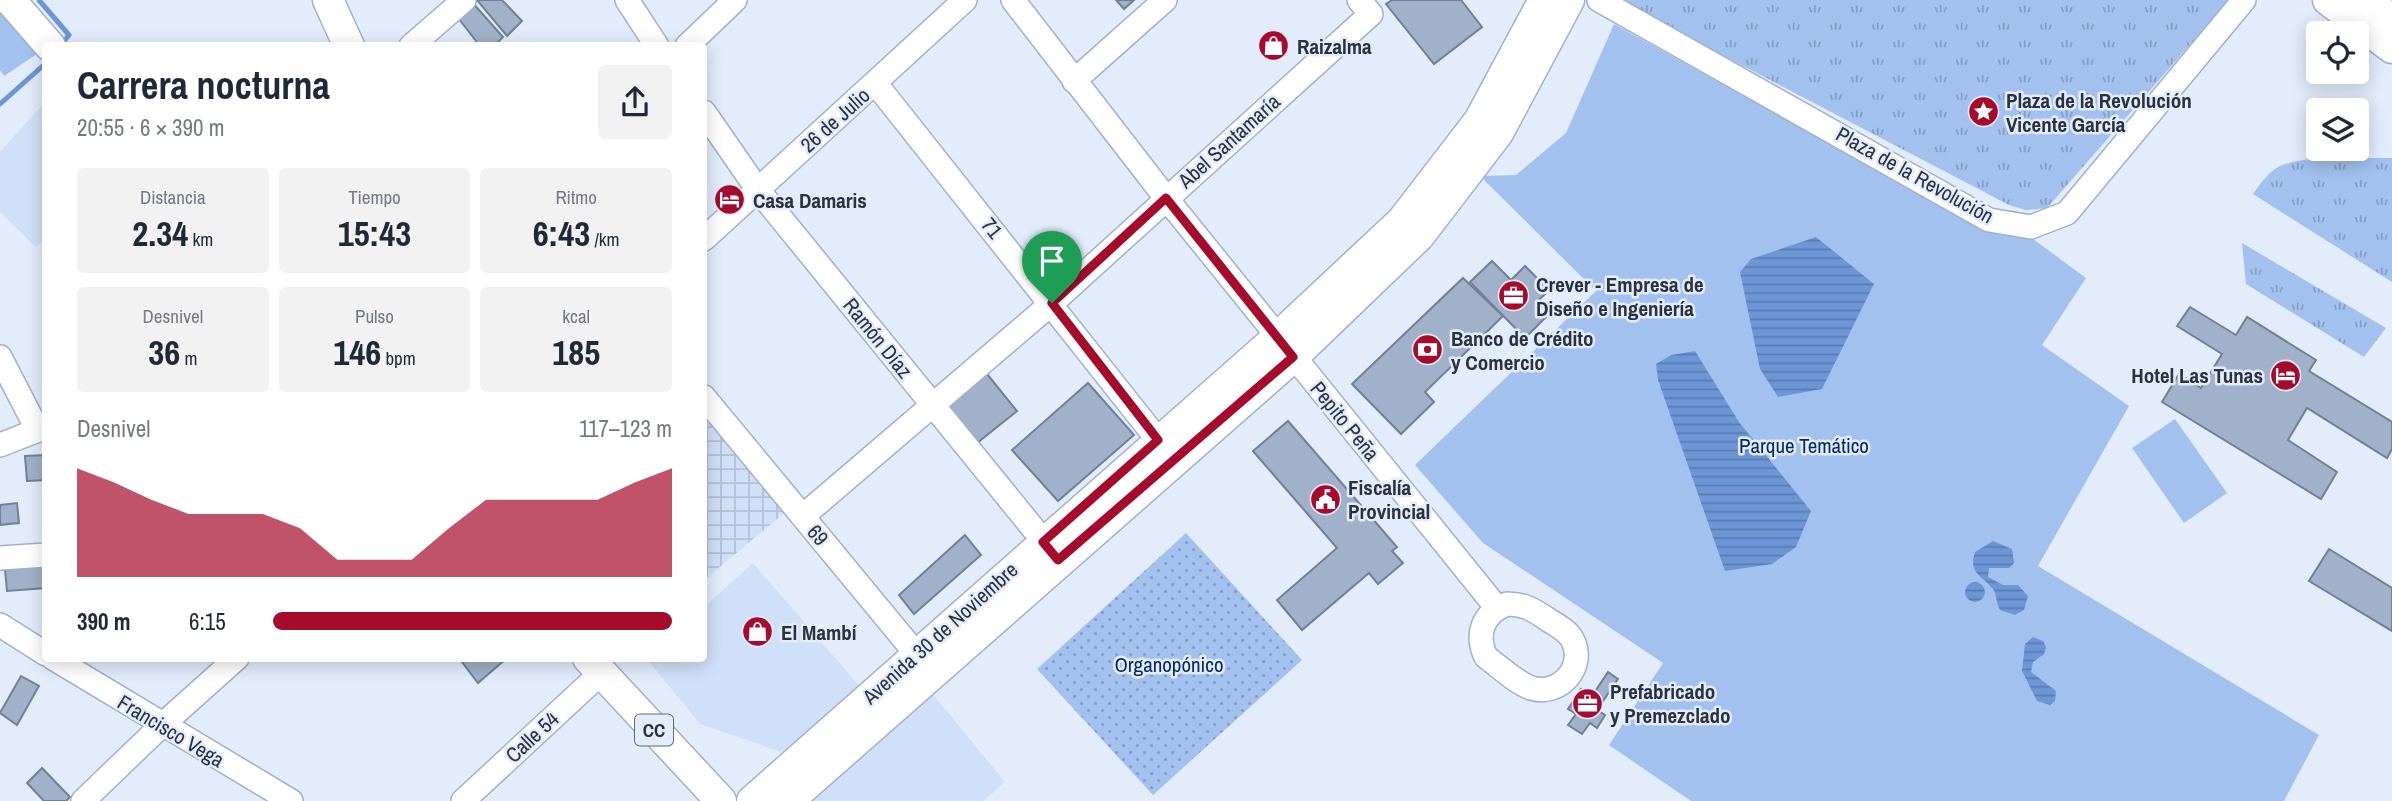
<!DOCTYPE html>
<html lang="es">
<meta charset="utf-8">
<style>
:root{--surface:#fff;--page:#f2f2f3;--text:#1f2937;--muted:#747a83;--accent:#a60b2c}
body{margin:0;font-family:"Archivo Narrow",sans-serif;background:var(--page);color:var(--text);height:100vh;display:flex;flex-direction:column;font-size:26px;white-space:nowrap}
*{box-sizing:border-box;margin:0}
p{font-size:23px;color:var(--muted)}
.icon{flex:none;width:38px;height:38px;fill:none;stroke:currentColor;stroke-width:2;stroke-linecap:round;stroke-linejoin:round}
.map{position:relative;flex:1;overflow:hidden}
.sheet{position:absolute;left:42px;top:42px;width:665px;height:620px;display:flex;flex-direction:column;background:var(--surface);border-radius:7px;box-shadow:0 4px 18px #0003}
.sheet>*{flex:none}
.tools{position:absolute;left:2306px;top:21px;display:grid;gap:14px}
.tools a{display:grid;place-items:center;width:63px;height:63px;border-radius:7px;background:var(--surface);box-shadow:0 4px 18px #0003;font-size:35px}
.pin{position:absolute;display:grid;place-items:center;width:60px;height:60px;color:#fff;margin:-72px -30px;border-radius:50% 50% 50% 0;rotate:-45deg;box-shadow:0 0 7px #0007}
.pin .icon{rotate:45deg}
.round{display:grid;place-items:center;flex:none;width:74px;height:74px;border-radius:7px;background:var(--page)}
.overview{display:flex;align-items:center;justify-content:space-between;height:119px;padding:0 35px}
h1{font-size:38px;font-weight:700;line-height:52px}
.figures{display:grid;grid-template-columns:repeat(3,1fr);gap:10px;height:119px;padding:7px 35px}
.figures div{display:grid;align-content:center;border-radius:7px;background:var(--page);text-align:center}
.figures b{font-size:35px;font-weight:700}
.figures small{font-size:19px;font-weight:400}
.figures p{font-size:19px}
.chart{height:196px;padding:14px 35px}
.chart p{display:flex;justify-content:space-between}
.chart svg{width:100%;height:126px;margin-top:7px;fill:var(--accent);opacity:.7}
ul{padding:0 35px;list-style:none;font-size:23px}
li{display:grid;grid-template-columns:112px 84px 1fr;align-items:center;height:52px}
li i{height:18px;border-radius:9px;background:var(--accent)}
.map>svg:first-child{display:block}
.built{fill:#d0e0f9}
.industrial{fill:url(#industrial-grid)}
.grass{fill:url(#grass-tufts)}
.park{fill:#a2c1ef}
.garden{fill:url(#garden-dots)}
.water{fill:url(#water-rules)}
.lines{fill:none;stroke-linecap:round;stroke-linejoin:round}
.stream{stroke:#6d96d5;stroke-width:5}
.building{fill:#a1b1c9;stroke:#718096;stroke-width:2}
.minor-casing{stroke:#a1b1c9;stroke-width:26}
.major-casing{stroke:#a1b1c9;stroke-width:33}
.minor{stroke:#fff;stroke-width:23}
.major{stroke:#fff;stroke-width:30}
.route-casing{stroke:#fff;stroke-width:14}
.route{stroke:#a60b2c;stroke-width:9}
.labels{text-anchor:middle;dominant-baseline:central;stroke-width:5;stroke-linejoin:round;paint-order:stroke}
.shield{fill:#e2ecfb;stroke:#626a75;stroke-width:2}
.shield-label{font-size:19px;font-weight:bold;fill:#2b323b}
.poi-label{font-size:21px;font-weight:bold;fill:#2b323b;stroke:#e2ecfb;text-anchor:start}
.street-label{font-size:21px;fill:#2b323b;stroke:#e2ecfb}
.park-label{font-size:21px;fill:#032961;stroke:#e2ecfb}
</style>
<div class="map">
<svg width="2392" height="801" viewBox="0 0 2392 801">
<defs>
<pattern id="industrial-grid" width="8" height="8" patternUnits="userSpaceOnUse" patternTransform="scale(1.75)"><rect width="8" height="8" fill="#d0e0f9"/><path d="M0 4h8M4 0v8" fill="none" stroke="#b3c1d6"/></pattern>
<pattern id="grass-tufts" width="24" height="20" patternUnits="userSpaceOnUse" patternTransform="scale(1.75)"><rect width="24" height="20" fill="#a2c1ef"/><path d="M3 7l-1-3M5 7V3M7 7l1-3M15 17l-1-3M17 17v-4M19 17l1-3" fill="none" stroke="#849dc3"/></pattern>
<pattern id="garden-dots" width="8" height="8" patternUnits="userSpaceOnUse" patternTransform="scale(1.75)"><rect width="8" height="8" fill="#a2c1ef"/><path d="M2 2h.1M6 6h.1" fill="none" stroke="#849dc3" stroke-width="1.8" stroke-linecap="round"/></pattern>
<pattern id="water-rules" width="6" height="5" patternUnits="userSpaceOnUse" patternTransform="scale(1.75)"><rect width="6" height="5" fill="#6d96d5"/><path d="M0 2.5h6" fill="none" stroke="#5a7bae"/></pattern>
</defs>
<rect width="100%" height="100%" fill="#e2ecfb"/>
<g class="built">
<path d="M45,102V239L36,247L0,212V152Z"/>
<path d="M753,563L862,689L781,752L700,724L646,658H704V607Z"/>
<path d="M931,692L1005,782L983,801H804Z"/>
</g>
<path class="industrial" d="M704,418L788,510L704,580Z"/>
<g class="grass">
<path d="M1617,0H2229L2047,208L2026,210L2009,205Z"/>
<path d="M2392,158V282L2253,194C2260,184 2269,171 2280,166C2313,153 2358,159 2392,158Z"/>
<path d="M2242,243L2386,328L2364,357L2246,284Z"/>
</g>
<g class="park">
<path d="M0,4L37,54L4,76L0,70Z"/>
<path d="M1614,24L1983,229L2033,239L2086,278L2042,345L2129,406L2038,566L2319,735L2284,801H1691L1609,745L1663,663L1483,543L1415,465L1596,291L1480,176L1516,175L1566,133Z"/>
<path d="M2175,419L2227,493L2184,523L2132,448Z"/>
</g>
<path class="garden" d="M1186,533L1302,660L1153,795L1037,669Z"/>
<g class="water">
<path d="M1816,237L1874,284L1822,389L1778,397L1760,369L1740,272L1751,259Z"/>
<path d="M1695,351L1739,422L1811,511L1796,547L1772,564L1725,571L1658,380L1656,364L1671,355Z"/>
<path d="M1993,541L2012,549L2014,563L2009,568H1989L1988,577L2003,585H2018L2028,596L2024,610L2015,615L2000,610C1996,603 1997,595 1993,589C1982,575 1968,574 1975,552Z"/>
<circle cx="1975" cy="592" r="10"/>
<path d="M2033,637L2043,641L2046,647L2044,654L2033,662L2031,672L2056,691L2055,701L2050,705L2037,701L2022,671L2025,644Z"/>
</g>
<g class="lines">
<g class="stream">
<path d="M39,0L69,35L60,46"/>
<path d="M0,104L46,63"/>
</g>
</g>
<g class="building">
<path d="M477,0H502L522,21L507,36Z"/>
<path d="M1116,0H1134L1124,9Z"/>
<path d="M1392,0H1461L1482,27L1434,64L1386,4Z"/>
<path d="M471,1L503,37L494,46H480L455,14Z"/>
<path d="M1492,261L1511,280L1525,266L1549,290L1537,302L1549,314L1525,338L1470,282Z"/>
<path d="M1463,278L1503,316L1425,392L1434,402L1401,434L1352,384Z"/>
<path d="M2190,307L2236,335L2247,317L2316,360L2309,371L2392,422V449L2387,458L2307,408L2288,440L2337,472L2321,499L2162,402L2179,374L2201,388L2222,354L2177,326Z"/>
<path d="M987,374L1017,411L977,443L947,406Z"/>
<path d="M1088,383L1134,435L1058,501L1012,450Z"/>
<path d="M1288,421L1397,547L1392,551L1403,563L1378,584L1369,573L1302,630L1277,600L1337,548L1253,451Z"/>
<path d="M46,455V480L27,481L25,456Z"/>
<path d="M17,503L19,523L0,525V505Z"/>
<path d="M965,535L981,555L914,614L899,595Z"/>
<path d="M2329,549L2392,588V631L2309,581Z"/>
<path d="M46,565V588L7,591L5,569Z"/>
<path d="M459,658H507L478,683Z"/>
<path d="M1608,672L1618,679L1597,710L1605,715L1597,728L1590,723L1582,734L1568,725L1576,714L1568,709L1581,689L1592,696Z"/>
<path d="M21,676L39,686L17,725L0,713Z"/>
<path d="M42,768L70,797L66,801H44L27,783Z"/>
</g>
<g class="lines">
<defs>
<g id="minor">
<path d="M627,0L657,46"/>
<path d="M1013,0L1166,198L1497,608"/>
<path d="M1599,0L1989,220L2031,227L2067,213L2244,0"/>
<path d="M411,46L464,0"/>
<path d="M687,46L735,0"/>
<path d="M1074,81L1165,0"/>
<path d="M876,84L1158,440"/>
<path d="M704,112L758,190L1054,554"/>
<path d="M704,239L965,0"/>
<path d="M0,357L37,429"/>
<path d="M704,397L927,667"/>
<path d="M0,445L46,427"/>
<path d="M803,516L1052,303L1371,14L1359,0"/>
<path d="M0,558L46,555"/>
<path d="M1507,604C1524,604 1534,610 1547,619C1556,625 1567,630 1572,639C1587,666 1560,697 1531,688C1515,682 1500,667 1486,657C1475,634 1483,613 1507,604Z"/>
<path d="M0,625L46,654"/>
<path d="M53,658L291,801"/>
<path d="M83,801L161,726L237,658"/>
<path d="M463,801L601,673"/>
</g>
<g id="major">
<path d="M10,0L50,46"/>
<path d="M328,0L349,46"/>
<path d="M2328,0L2392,48"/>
<path d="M2366,0L2392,20"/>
<path d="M588,658L721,801"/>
<path d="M752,801L1278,337L1402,221L1479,121L1544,0"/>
<path d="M788,801L1293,357L1419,236L1498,133L1569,0"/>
</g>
</defs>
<use href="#minor" class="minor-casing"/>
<use href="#major" class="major-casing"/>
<use href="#minor" class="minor"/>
<use href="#major" class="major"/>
</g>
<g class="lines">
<defs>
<path id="route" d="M1166,198L1293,357L1058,560L1043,542L1158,440L1052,303Z"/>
</defs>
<use href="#route" class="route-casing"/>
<use href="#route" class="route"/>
</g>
<defs>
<symbol id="shop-disc" viewBox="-11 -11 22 22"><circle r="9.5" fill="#a60b2c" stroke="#e2ecfb"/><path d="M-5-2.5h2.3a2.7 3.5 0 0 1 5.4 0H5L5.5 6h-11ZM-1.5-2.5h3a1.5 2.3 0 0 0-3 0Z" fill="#fff"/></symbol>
<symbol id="sight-disc" viewBox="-11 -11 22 22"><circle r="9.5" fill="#a60b2c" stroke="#e2ecfb"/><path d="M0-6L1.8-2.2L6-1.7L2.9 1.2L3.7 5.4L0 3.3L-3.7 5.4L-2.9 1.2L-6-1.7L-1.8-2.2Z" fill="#fff"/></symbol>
<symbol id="hotel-disc" viewBox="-11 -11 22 22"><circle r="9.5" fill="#a60b2c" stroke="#e2ecfb"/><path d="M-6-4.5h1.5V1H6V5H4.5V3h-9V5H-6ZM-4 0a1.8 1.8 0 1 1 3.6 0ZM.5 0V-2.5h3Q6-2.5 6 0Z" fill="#fff"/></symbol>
<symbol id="office-disc" viewBox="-11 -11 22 22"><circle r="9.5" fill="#a60b2c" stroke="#e2ecfb"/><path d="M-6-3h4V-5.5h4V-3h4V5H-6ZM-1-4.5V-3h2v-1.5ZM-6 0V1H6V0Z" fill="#fff"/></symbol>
<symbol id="bank-disc" viewBox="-11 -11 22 22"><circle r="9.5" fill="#a60b2c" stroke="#e2ecfb"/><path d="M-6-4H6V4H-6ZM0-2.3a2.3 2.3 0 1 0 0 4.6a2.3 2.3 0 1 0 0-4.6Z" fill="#fff"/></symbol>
<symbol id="civic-disc" viewBox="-11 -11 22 22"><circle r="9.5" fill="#a60b2c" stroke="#e2ecfb"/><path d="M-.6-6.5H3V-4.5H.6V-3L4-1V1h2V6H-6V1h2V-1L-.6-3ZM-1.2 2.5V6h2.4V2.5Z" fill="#fff"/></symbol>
</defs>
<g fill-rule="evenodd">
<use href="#shop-disc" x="1256" y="28" width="35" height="35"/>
<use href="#sight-disc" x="1966" y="94" width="35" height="35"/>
<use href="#hotel-disc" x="712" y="182" width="35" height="35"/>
<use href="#office-disc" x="1496" y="278" width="35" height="35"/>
<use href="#bank-disc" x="1410" y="332" width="35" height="35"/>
<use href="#hotel-disc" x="2268" y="358" width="35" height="35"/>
<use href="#civic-disc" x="1308" y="482" width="35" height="35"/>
<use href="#shop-disc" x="740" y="614" width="35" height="35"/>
<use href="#office-disc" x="1570" y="686" width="35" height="35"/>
</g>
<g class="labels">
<rect class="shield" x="635" y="714.5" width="38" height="31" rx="5"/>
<g class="shield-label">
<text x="654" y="730">CC</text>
</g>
<g class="poi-label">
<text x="1297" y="46">Raizalma</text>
<text x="2006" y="100">Plaza de la Revolución<tspan x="2006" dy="24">Vicente García</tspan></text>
<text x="753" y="200">Casa Damaris</text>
<text x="1536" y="284">Crever - Empresa de<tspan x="1536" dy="24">Diseño e Ingeniería</tspan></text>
<text x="1451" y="338">Banco de Crédito<tspan x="1451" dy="24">y Comercio</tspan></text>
<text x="2263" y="375" text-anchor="end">Hotel Las Tunas</text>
<text x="1348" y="487">Fiscalía<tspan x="1348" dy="24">Provincial</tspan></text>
<text x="781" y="632">El Mambí</text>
<text x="1610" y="691">Prefabricado<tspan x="1610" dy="24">y Premezclado</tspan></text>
</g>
<g class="street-label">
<text transform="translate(835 120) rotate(-42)">26 de Julio</text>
<text transform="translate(1229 141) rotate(-42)">Abel Santamaría</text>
<text transform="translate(1915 175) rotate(29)">Plaza de la Revolución</text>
<text transform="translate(992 228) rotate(51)">71</text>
<text transform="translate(878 338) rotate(51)">Ramón Díaz</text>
<text transform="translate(1345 421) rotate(51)">Pepito Peña</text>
<text transform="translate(818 535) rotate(50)">69</text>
<text transform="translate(940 633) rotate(-42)">Avenida 30 de Noviembre</text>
<text transform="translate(171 731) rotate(31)">Francisco Vega</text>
<text transform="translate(532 737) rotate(-43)">Calle 54</text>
</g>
<g class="park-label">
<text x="1804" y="445">Parque Temático</text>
<text x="1169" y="664">Organopónico</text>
</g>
</g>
</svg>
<div class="tools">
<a><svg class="icon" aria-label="locate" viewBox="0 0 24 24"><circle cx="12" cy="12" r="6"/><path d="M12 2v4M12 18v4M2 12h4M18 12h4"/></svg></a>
<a><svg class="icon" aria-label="layers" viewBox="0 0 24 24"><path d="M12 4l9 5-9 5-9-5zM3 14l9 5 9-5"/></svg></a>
</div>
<div class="pin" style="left:1052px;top:303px;background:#1e9e55"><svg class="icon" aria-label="arrive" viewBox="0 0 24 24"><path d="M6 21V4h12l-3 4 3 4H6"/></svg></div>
<section class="sheet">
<div class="overview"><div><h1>Carrera nocturna</h1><p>20:55 · 6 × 390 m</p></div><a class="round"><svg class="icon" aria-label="share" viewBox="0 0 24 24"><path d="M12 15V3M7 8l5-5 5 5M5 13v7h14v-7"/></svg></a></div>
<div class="figures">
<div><p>Distancia</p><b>2.34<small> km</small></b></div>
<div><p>Tiempo</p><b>15:43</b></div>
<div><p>Ritmo</p><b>6:43<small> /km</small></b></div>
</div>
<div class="figures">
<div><p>Desnivel</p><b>36<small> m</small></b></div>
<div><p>Pulso</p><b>146<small> bpm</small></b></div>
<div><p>kcal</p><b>185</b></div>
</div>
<div class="chart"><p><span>Desnivel</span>117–123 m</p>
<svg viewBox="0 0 160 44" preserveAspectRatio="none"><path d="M0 44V6L10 11L20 17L30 22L40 22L50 22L60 27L70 38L80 38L90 38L100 27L110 17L120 17L130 17L140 17L150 11L160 6V44z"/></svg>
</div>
<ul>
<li><b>390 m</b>6:15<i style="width:100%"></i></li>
</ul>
</section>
</div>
